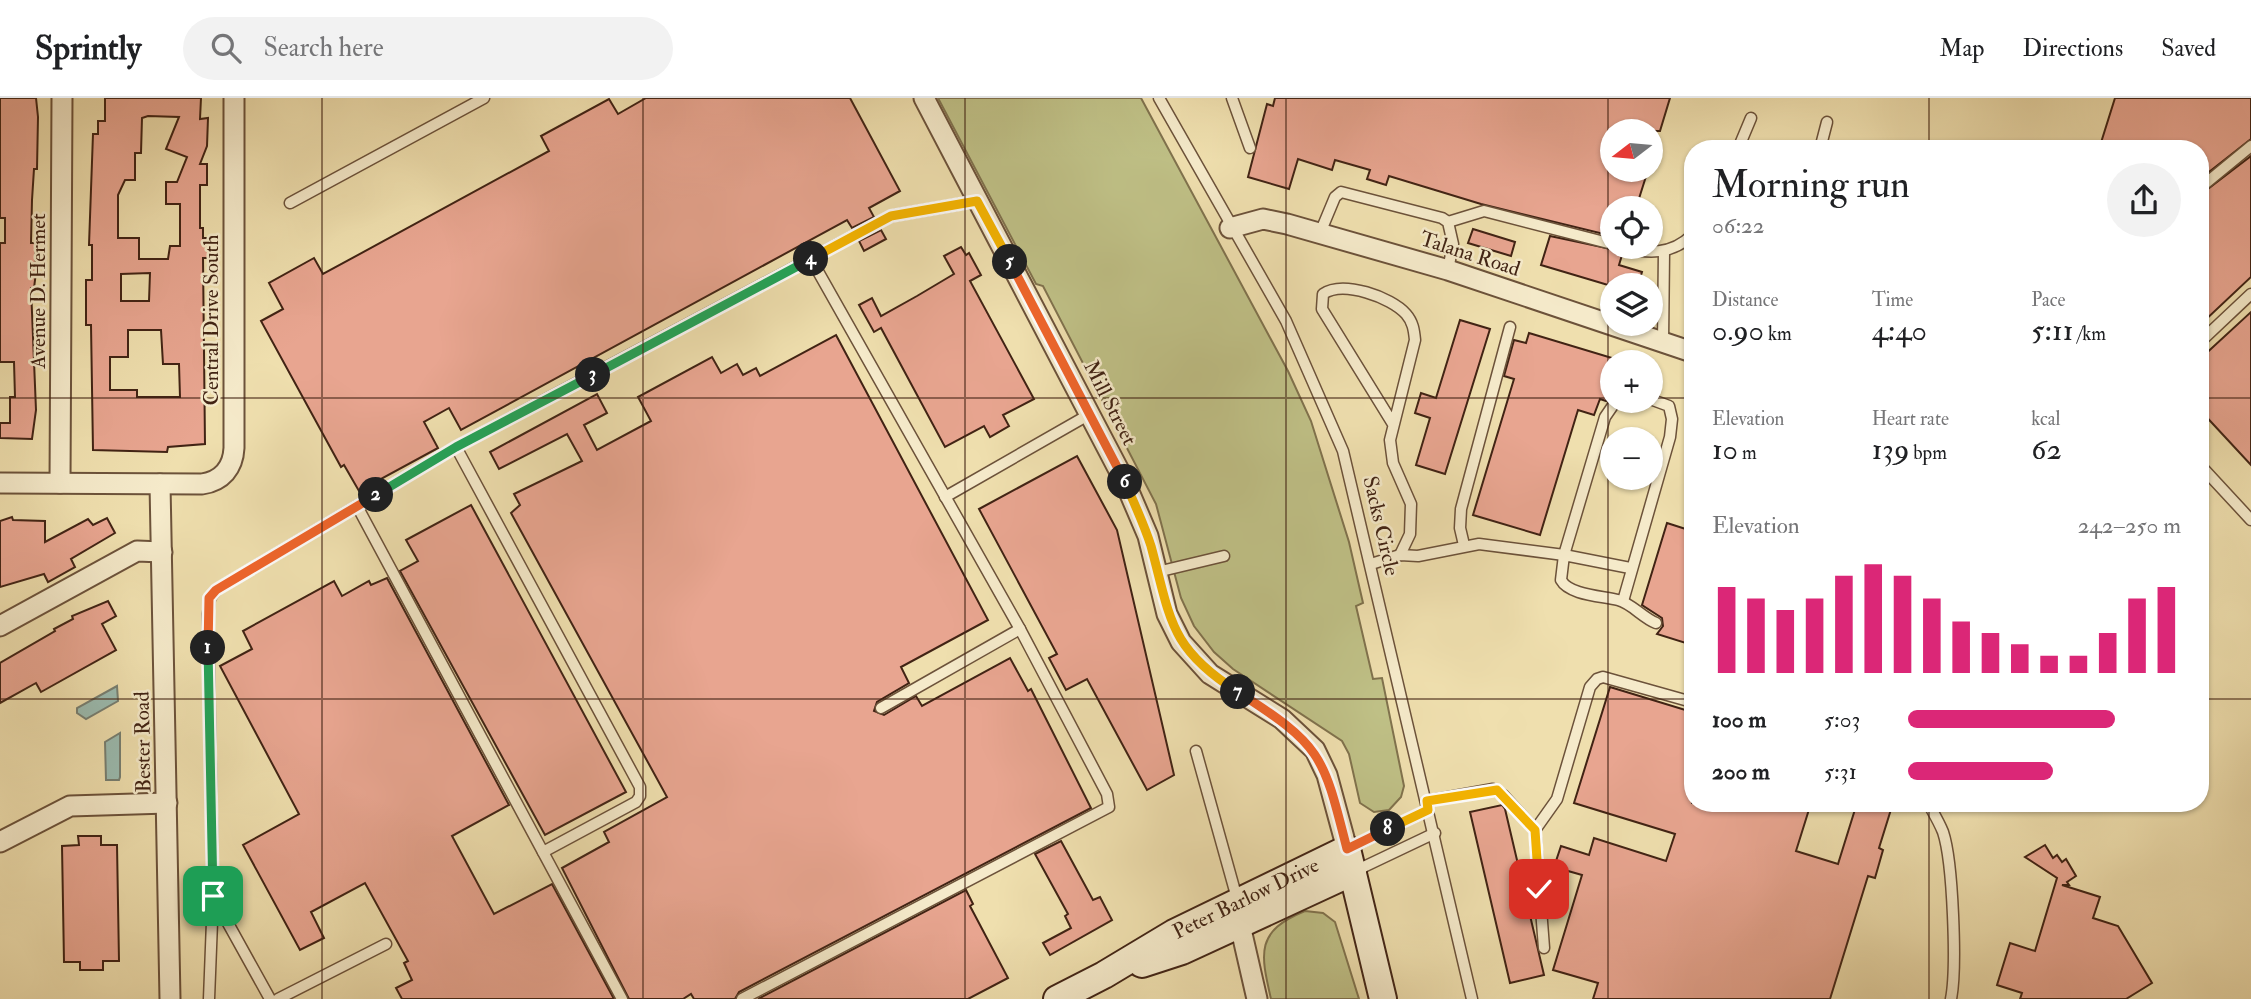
<!DOCTYPE html>
<meta charset="utf-8">
<style>
:root{--surface:#fff;--page:#f2f2f2;--text:#202124;--muted:#757577;--line:#e0e0e0;--accent:#db2777}
body{margin:0;font-family:"IM FELL Double Pica",serif;background:var(--page);color:var(--text);height:100vh;display:flex;flex-direction:column;font-size:26px;white-space:nowrap}
*{box-sizing:border-box;margin:0}
p{font-size:23px;color:var(--muted)}
.icon{flex:none;width:38px;height:38px;fill:none;stroke:currentColor;stroke-width:2;stroke-linecap:round;stroke-linejoin:round}
.map{position:relative;flex:1;overflow:hidden}
.details{position:absolute;left:1684px;top:42px;width:525px;height:672px;display:flex;flex-direction:column;background:var(--surface);border-radius:28px;box-shadow:0 2px 5px #0004}
.details>*{flex:none}
.needle{width:46px;rotate:254deg}
.controls{position:absolute;left:1600px;top:21px;display:grid;gap:14px}
.controls a{display:grid;place-items:center;width:63px;height:63px;border-radius:50%;background:var(--surface);box-shadow:0 2px 5px #0004;font-size:35px}
.pin{position:absolute;display:grid;place-items:center;width:60px;height:60px;color:#fff;margin:-30px;border-radius:14px;box-shadow:0 4px 10px #0006}
.km{position:absolute;width:35px;height:35px;margin:-18px;border-radius:50%;background:#222;color:#fff;font-size:19px;line-height:35px;text-align:center}
.round{display:grid;place-items:center;flex:none;width:74px;height:74px;border-radius:37px;background:var(--page)}
.headline{display:flex;align-items:center;justify-content:space-between;height:119px;padding:0 28px}
h1{font-size:38px;font-weight:600;line-height:52px}
.metrics{display:grid;grid-template-columns:repeat(3,1fr);gap:10px;height:119px;padding:7px 28px}
.metrics div{display:grid;align-content:center}
.metrics b{font-size:30px;font-weight:600}
.metrics small{font-size:19px;font-weight:400}
.metrics p{font-size:19px}
.chart{height:196px;padding:14px 28px}
.chart p{display:flex;justify-content:space-between}
.chart svg{width:100%;height:126px;margin-top:7px;stroke:var(--accent);stroke-width:6}
ul{padding:0 28px;list-style:none;font-size:23px}
li{display:grid;grid-template-columns:112px 84px 1fr;align-items:center;height:52px}
li i{height:18px;border-radius:9px;background:var(--accent)}
header{display:flex;align-items:center;gap:42px;box-sizing:border-box;height:98px;padding:0 35px;background:var(--surface);border-bottom:2px solid var(--line)}
header strong{font-size:33px}
nav{display:flex;gap:38px;margin-inline-start:auto;font-size:24px}
.search{width:490px;height:63px;background:var(--page);display:flex;align-items:center;gap:18px;box-sizing:border-box;padding:0 24px;border-radius:38px;color:var(--muted);font-size:26px}
.map>svg:first-child{display:block}
.green{fill:#bfc086;stroke:#80724d;stroke-width:2}
.water{fill:#9bbcb1;stroke:#777f72;stroke-width:2}
.building{fill:#e8a590;stroke:#412314;stroke-width:2;fill-rule:evenodd}
.lines{fill:none;stroke-linecap:round;stroke-linejoin:round}
.lane-casing{stroke:#6c523a;stroke-width:13}
.street-casing{stroke:#6c523a;stroke-width:23}
.secondary-casing{stroke:#412314;stroke-width:30}
.lane{stroke:#f5eaca;stroke-width:10}
.street{stroke:#f5eaca;stroke-width:19}
.secondary{stroke:#f5eaca;stroke-width:26}
.split-1-casing{stroke:#fff;stroke-width:14}
.split-2-casing{stroke:#fff;stroke-width:14}
.split-3-casing{stroke:#fff;stroke-width:14}
.split-4-casing{stroke:#fff;stroke-width:14}
.split-5-casing{stroke:#fff;stroke-width:14}
.split-6-casing{stroke:#fff;stroke-width:14}
.split-7-casing{stroke:#fff;stroke-width:14}
.split-8-casing{stroke:#fff;stroke-width:14}
.split-9-casing{stroke:#fff;stroke-width:14}
.split-1{stroke:#22a559;stroke-width:9}
.split-2{stroke:#f0652b;stroke-width:9}
.split-3{stroke:#22a559;stroke-width:9}
.split-4{stroke:#22a559;stroke-width:9}
.split-5{stroke:#f5b400;stroke-width:9}
.split-6{stroke:#f0652b;stroke-width:9}
.split-7{stroke:#f5b400;stroke-width:9}
.split-8{stroke:#f0652b;stroke-width:9}
.split-9{stroke:#f5b400;stroke-width:9}
.grid{fill:none;stroke:#412314;stroke-width:2;stroke-opacity:0.55}
.labels{text-anchor:middle;dominant-baseline:central;stroke-width:5;stroke-linejoin:round;paint-order:stroke}
.street-label{font-size:21px;fill:#412314;stroke:#f5eaca}
</style>
<header>
<strong>Sprintly</strong>
<div class="search"><svg class="icon" aria-label="search" viewBox="0 0 24 24"><circle cx="10" cy="10" r="6"/><path d="M15 15l6 6"/></svg>Search here</div>
<nav><a>Map</a><a>Directions</a><a>Saved</a></nav>
</header>
<div class="map">
<svg width="2251" height="901" viewBox="0 0 2251 901">
<rect width="100%" height="100%" fill="#efdfae"/>
<filter id="stains"><feTurbulence type="fractalNoise" baseFrequency=".00286" numOctaves="4"/><feColorMatrix values="0 0 0 0 .2 0 0 0 0 .09 0 0 0 0 .02 0 0 0 .5 -.17"/></filter>
<radialGradient id="worn" r=".72"><stop offset=".6" stop-color="#630" stop-opacity="0"/><stop offset="1" stop-color="#630" stop-opacity=".3"/></radialGradient>
<g class="green">
<path d="M938,0H1141L1288,273L1311,323L1349,444L1363,505L1356,508L1373,581L1382,580L1404,688L1401,699L1389,712L1374,714L1360,705L1349,656L1342,643L1233,571L1214,554L1194,528L1181,500L1156,406L1043,188L1036,186Z"/>
<path d="M1305,813L1323,815L1335,824L1359,901H1271C1260,854 1256,833 1305,813Z"/>
</g>
<g class="water">
<path d="M117,588L118,603L86,621L77,615V610Z"/>
<path d="M120,635V679L119,682H106L105,644Z"/>
</g>
<g class="building">
<path d="M0,0H36L38,19L37,71H34L32,102L31,145H35L36,174L34,190H31L36,312L32,341L0,340V325H10V299H15L14,264H0V145H5V120H0Z"/>
<path d="M105,0H201L200,21L208,20L207,48L200,66H207V87H200V130H203V140H209L210,147L209,160H203L205,346L168,349L167,354L93,352L91,227H86V182H92V147H89L93,36H98V23H105ZM148,18L179,19L166,51L187,59L177,84H166V106H180V148H170L168,161H139V140H118V97L125,82H135V55H141L142,20ZM150,175L149,203H121V176ZM128,232H161L163,266H179L180,299H137V292H110V259H128Z"/>
<path d="M646,0H850L900,93L869,110L874,119L852,130L847,122L461,332L449,310L424,324L438,350L359,393L344,367L341,369L261,223L283,211L269,185L314,160L323,176L549,53L541,38L609,1L618,16Z"/>
<path d="M1275,0H1670L1660,33H1612V72H1648L1636,110H1612V138L1481,106L1389,78L1386,87L1367,81L1370,72L1335,62L1332,72L1298,61L1289,91L1248,79L1267,6L1273,8Z"/>
<path d="M2115,0H2251V41L2200,81V51H2099Z"/>
<path d="M2251,58V179L2200,227V97Z"/>
<path d="M1473,131L1515,144L1511,158L1468,145Z"/>
<path d="M881,132L886,141L864,153L859,143Z"/>
<path d="M1550,138L1616,152L1622,157L1619,167L1642,174L1638,187H1608L1541,167Z"/>
<path d="M961,149L966,157L969,155L981,177L970,183L1034,301L1003,317L1009,328L990,339L984,328L945,349L881,230L874,234L859,207L872,200L881,218L917,198L954,176L944,158Z"/>
<path d="M2251,214V367L2200,312V261Z"/>
<path d="M1460,222L1490,231L1445,376L1416,367L1430,320L1415,315L1421,295L1436,300Z"/>
<path d="M1529,235L1612,260V283L1606,303L1600,301L1594,317L1578,312L1540,437L1473,417L1514,281L1504,278L1514,242L1526,245Z"/>
<path d="M836,237L988,522L901,569L909,585L877,604L874,613L884,617L916,598L922,608L1010,560L1028,593L1031,591L1091,710L739,894L735,901H694L691,896L683,901H629L562,770L609,744L604,734L667,699L511,415L520,407L514,396L582,363L567,336L499,371L490,354L597,296L607,315L584,327L597,352L651,323L638,299L712,259L721,275L737,266L743,277L756,270L760,278Z"/>
<path d="M1077,358L1117,432L1174,677L1147,692L1087,581L1066,592L1049,560L1057,556L979,411Z"/>
<path d="M471,407L626,694L545,737L400,473L418,463L406,442Z"/>
<path d="M12,419L13,422L45,423V444L88,421L93,427L107,420L115,435L71,461L75,469L48,484L44,476L0,489V423Z"/>
<path d="M1667,425L1692,433V547L1657,536L1663,528L1662,520L1642,507Z"/>
<path d="M387,480L509,707L452,738L494,816L552,786L614,901H402L396,890L412,882L404,865L408,863L365,785L311,814L324,840L300,852L243,747L299,716L220,568L252,551L243,533L334,483L342,498L369,483L371,487Z"/>
<path d="M108,503L116,518L102,526L116,552L41,594L36,585L0,605V565L55,533L54,531L73,521L72,518Z"/>
<path d="M1610,589L1692,614V705H1811L1796,753L1838,766L1857,705H1893L1879,750L1883,752L1875,780L1868,778L1830,901H1593L1598,885L1553,872L1582,777L1554,769L1561,748L1589,757L1594,740L1666,763L1675,736L1574,705Z"/>
<path d="M1502,707L1505,711L1544,877L1510,885L1470,714Z"/>
<path d="M78,738H101V747H117L119,863H103V872H80V864H64L62,748L79,747Z"/>
<path d="M1061,743L1093,802L1100,799L1112,822L1050,857L1043,845L1071,830L1065,818L1068,816L1035,756Z"/>
<path d="M2045,747L2053,760L2057,757L2062,764L2066,761L2076,778L2067,784L2069,787H2062L2100,799L2093,820L2118,828L2152,885L2126,901H2020L2022,895L1997,887L2010,845L2035,853L2057,780L2025,759Z"/>
<path d="M966,792L973,806L970,808L1008,880L968,901H758Z"/>
</g>
<g class="lines">
<defs>
<g id="lane">
<path d="M1159,0L1286,223L1343,353L1472,901"/>
<path d="M1232,0L1250,50"/>
<path d="M1738,51L1751,20"/>
<path d="M1820,51L1827,24"/>
<path d="M2200,90L2251,48"/>
<path d="M290,105L484,0"/>
<path d="M1448,124L1484,113L1612,146"/>
<path d="M1320,135L1335,99L1341,94L1442,120L1448,124L1453,146L1448,172"/>
<path d="M1622,149C1647,156 1672,157 1692,137"/>
<path d="M1663,244L1664,153"/>
<path d="M2200,244L2251,196"/>
<path d="M1393,326L1322,211L1323,196C1343,182 1391,199 1406,216C1413,224 1414,232 1415,242L1390,342L1393,365L1411,406L1410,436L1400,457"/>
<path d="M456,349L640,689V698L636,704L543,754"/>
<path d="M2200,367L2251,422"/>
<path d="M945,399L1090,316"/>
<path d="M357,408L622,901"/>
<path d="M1464,447L1460,430L1461,411L1510,229"/>
<path d="M1371,466L1400,457L1418,458L1479,446L1564,457L1605,319L1616,303"/>
<path d="M1630,470L1564,457L1561,482C1569,497 1602,498 1618,502C1631,505 1643,520 1656,525"/>
<path d="M1157,474L1224,458"/>
<path d="M1623,503L1670,339L1672,321L1669,308L1650,301"/>
<path d="M881,610L1020,531"/>
<path d="M1196,653L1238,804"/>
<path d="M1427,703L1493,691L1503,697L1535,732L1544,850"/>
<path d="M1928,705C1933,714 1939,724 1943,734C1953,764 1957,870 1951,901"/>
<path d="M1535,732L1557,701L1590,589L1597,581L1603,579L1692,604"/>
<path d="M1347,751L1428,712"/>
<path d="M1353,774L1435,735"/>
<path d="M214,800L270,901"/>
<path d="M209,901L213,798L208,516L210,500L216,492L456,349L891,118L977,103"/>
<path d="M278,901L386,846"/>
<path d="M742,901L1109,709L1107,696L1020,531L811,161"/>
</g>
<g id="street">
<path d="M924,0L1124,382L1148,438L1167,516L1181,544L1210,576L1282,621L1315,652L1327,677L1347,751"/>
<path d="M1230,130L1263,121L1287,126L1448,172L1692,254"/>
<path d="M0,385L202,386C222,383 233,370 234,350V0"/>
<path d="M60,385L62,0"/>
<path d="M160,386L170,901"/>
<path d="M0,528L137,453L162,454"/>
<path d="M0,744L70,708L167,705"/>
<path d="M1240,827L1257,901"/>
</g>
<g id="secondary">
<path d="M1142,866L1182,853L1353,774"/>
<path id="s1" d="M1057,901L1104,877L1174,835L1347,751L1383,901"/>
</g>
</defs>
<use href="#lane" class="lane-casing"/>
<use href="#street" class="street-casing"/>
<use href="#secondary" class="secondary-casing"/>
<use href="#lane" class="lane"/>
<use href="#street" class="street"/>
<use href="#secondary" class="secondary"/>
</g>
<g class="lines">
<defs>
<path id="split-1" d="M208,550L213,798"/>
<path id="split-2" d="M208,550L209,500L216,492L376,397"/>
<path id="split-3" d="M376,397L456,349L593,277"/>
<path id="split-4" d="M593,277L811,161"/>
<path id="split-5" d="M811,161L891,118L977,103L1010,164"/>
<path id="split-6" d="M1010,164L1125,384"/>
<path id="split-7" d="M1125,384C1134,405 1144,426 1151,448C1171,522 1169,550 1238,594"/>
<path id="split-8" d="M1238,594C1322,648 1323,656 1347,751L1388,731"/>
<path id="split-9" d="M1388,731L1428,712L1427,703L1497,692L1535,732L1539,791"/>
</defs>
<use href="#split-1" class="split-1-casing"/>
<use href="#split-2" class="split-2-casing"/>
<use href="#split-3" class="split-3-casing"/>
<use href="#split-4" class="split-4-casing"/>
<use href="#split-5" class="split-5-casing"/>
<use href="#split-6" class="split-6-casing"/>
<use href="#split-7" class="split-7-casing"/>
<use href="#split-8" class="split-8-casing"/>
<use href="#split-9" class="split-9-casing"/>
<use href="#split-1" class="split-1"/>
<use href="#split-2" class="split-2"/>
<use href="#split-3" class="split-3"/>
<use href="#split-4" class="split-4"/>
<use href="#split-5" class="split-5"/>
<use href="#split-6" class="split-6"/>
<use href="#split-7" class="split-7"/>
<use href="#split-8" class="split-8"/>
<use href="#split-9" class="split-9"/>
</g>
<path class="grid" d="M322,0V901M643,0V901M965,0V901M1286,0V901M1608,0V901M1929,0V51M0,300H1612M1650,300H1692M2200,300H2251M0,601H1692M2200,601H2251M1929,705V901"/>
<g class="labels">
<g class="street-label">
<text transform="translate(1470 156) rotate(18)">Talana Road</text>
<text transform="translate(38 193) rotate(-90)">Avenue D. Hermet</text>
<text transform="translate(211 222) rotate(-90)">Central Drive South</text>
<text transform="translate(1110 305) rotate(63)">Mill Street</text>
<text transform="translate(1381 428) rotate(77)">Sacks Circle</text>
<text transform="translate(143 644) rotate(-91)">Bester Road</text>
<text stroke="none"><textPath href="#s1" startOffset="214">Peter Barlow Drive</textPath></text>
</g>
</g>
<rect width="100%" height="100%" filter="url(#stains)"/>
<rect width="100%" height="100%" fill="url(#worn)"/>
</svg>
<div class="controls">
<a><svg class="needle" viewBox="-14 -14 28 28"><path d="M0-13l5 13h-10z" fill="#e53935"/><path d="M0 13l5-13h-10z" fill="#757577"/></svg></a>
<a><svg class="icon" aria-label="locate" viewBox="0 0 24 24"><circle cx="12" cy="12" r="6"/><path d="M12 2v4M12 18v4M2 12h4M18 12h4"/></svg></a>
<a><svg class="icon" aria-label="layers" viewBox="0 0 24 24"><path d="M12 4l9 5-9 5-9-5zM3 14l9 5 9-5"/></svg></a>
<a>+</a>
<a>−</a>
</div>
<div class="pin" style="left:213px;top:798px;background:#1e9e55"><svg class="icon" aria-label="arrive" viewBox="0 0 24 24"><path d="M6 21V4h12l-3 4 3 4H6"/></svg></div>
<div class="pin" style="left:1539px;top:791px;background:#d93025"><svg class="icon" aria-label="check" viewBox="0 0 24 24"><path d="M5 12l5 5 9-10"/></svg></div>
<b class="km" style="left:208px;top:550px">1</b>
<b class="km" style="left:376px;top:397px">2</b>
<b class="km" style="left:593px;top:277px">3</b>
<b class="km" style="left:811px;top:161px">4</b>
<b class="km" style="left:1010px;top:164px">5</b>
<b class="km" style="left:1125px;top:384px">6</b>
<b class="km" style="left:1238px;top:594px">7</b>
<b class="km" style="left:1388px;top:731px">8</b>
<section class="details">
<div class="headline"><div><h1>Morning run</h1><p>06:22</p></div><a class="round"><svg class="icon" aria-label="share" viewBox="0 0 24 24"><path d="M12 15V3M7 8l5-5 5 5M5 13v7h14v-7"/></svg></a></div>
<div class="metrics">
<div><p>Distance</p><b>0.90<small> km</small></b></div>
<div><p>Time</p><b>4:40</b></div>
<div><p>Pace</p><b>5:11<small> /km</small></b></div>
</div>
<div class="metrics">
<div><p>Elevation</p><b>10<small> m</small></b></div>
<div><p>Heart rate</p><b>139<small> bpm</small></b></div>
<div><p>kcal</p><b>62</b></div>
</div>
<div class="chart"><p><span>Elevation</span>242–250 m</p>
<svg viewBox="0 0 160 44" preserveAspectRatio="none"><path d="M5 44V14M15 44V18M25 44V22M35 44V18M45 44V10M55 44V6M65 44V10M75 44V18M85 44V26M95 44V30M105 44V34M115 44V38M125 44V38M135 44V30M145 44V18M155 44V14"/></svg>
</div>
<ul>
<li><b>100 m</b>5:03<i style="width:76%"></i></li>
<li><b>200 m</b>5:31<i style="width:53%"></i></li>
</ul>
</section>
</div>
